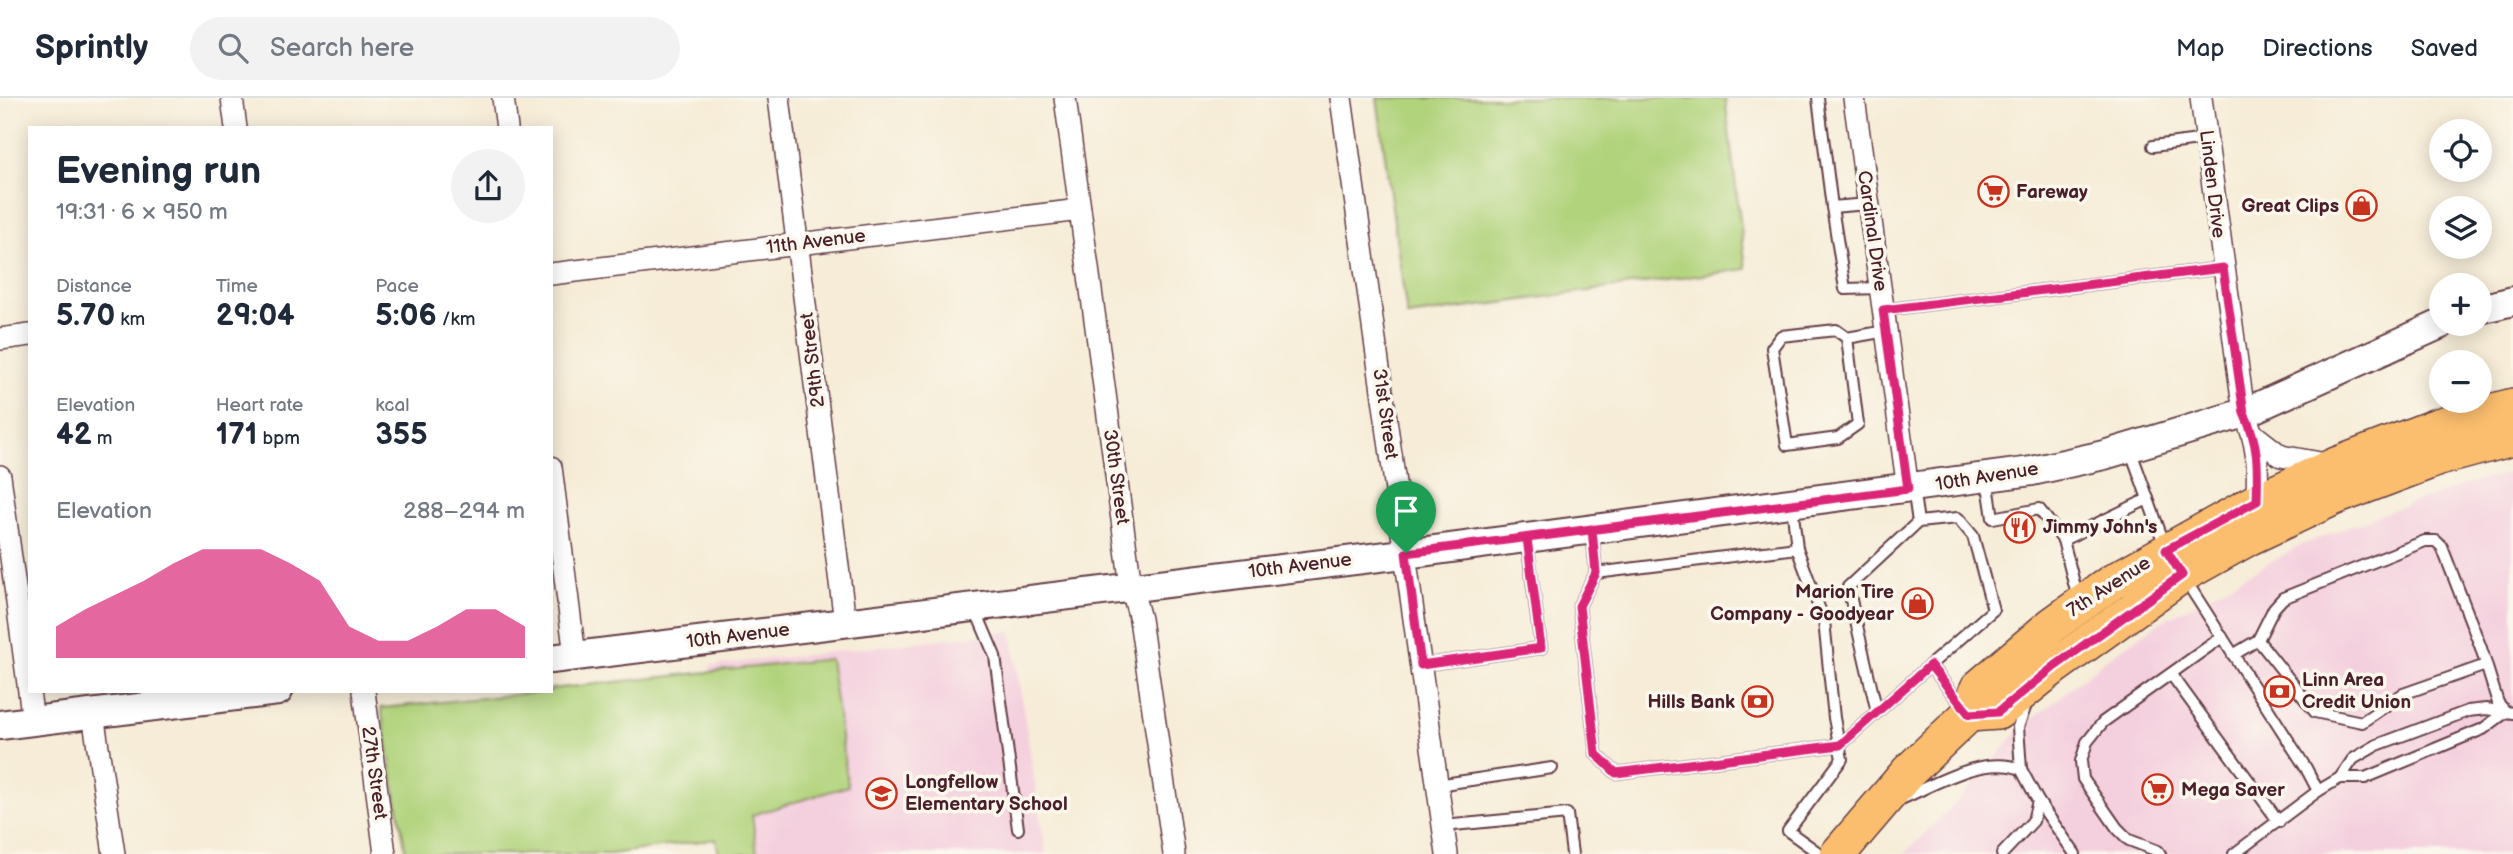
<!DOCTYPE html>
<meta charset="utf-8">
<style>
:root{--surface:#fff;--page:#f2f2f3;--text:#1f2937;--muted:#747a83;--line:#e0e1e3;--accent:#db2777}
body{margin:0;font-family:"Balsamiq Sans",sans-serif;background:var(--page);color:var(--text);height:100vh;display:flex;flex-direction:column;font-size:26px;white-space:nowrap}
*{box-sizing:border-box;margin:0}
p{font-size:23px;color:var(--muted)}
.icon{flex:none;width:38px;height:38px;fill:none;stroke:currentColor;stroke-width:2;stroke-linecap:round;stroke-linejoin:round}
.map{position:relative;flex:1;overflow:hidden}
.panel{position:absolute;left:28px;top:28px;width:525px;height:567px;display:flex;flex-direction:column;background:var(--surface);border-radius:0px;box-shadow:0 4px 18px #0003}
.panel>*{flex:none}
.tools{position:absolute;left:2429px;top:21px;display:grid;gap:14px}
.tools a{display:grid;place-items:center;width:63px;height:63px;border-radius:50%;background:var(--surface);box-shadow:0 4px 18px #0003;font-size:35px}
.pin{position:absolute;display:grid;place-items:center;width:60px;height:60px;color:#fff;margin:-72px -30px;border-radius:50% 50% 50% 0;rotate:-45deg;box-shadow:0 0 7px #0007}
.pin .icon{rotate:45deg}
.round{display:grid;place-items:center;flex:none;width:74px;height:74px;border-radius:37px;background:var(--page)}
.overview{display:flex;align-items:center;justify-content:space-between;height:119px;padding:0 28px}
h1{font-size:38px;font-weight:700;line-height:52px}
.figures{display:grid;grid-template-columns:repeat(3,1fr);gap:10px;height:119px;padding:7px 28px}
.figures div{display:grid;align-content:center}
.figures b{font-size:30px;font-weight:700}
.figures small{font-size:19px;font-weight:400}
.figures p{font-size:19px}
.chart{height:196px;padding:14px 28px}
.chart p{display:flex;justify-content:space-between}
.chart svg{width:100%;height:126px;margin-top:7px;fill:var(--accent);opacity:.7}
header{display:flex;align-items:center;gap:42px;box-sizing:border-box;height:98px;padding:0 35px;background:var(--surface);border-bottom:2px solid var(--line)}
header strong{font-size:33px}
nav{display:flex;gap:38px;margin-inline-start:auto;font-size:24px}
.search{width:490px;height:63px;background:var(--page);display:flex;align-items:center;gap:18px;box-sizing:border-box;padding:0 24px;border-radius:38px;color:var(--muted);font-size:26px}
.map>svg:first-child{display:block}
.built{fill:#f4cfde}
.green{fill:#b1d37b;stroke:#7e7953;stroke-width:2}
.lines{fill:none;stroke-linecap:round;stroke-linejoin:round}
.service-casing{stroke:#643e45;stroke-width:14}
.minor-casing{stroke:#643e45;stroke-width:24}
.tertiary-casing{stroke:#643e45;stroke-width:32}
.primary-casing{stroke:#643e45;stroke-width:38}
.service{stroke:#fff;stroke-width:10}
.minor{stroke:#fff;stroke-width:21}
.tertiary{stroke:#fff;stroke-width:28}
.primary{stroke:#fbbe6e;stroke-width:35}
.route-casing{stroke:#fff;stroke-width:14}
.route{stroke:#db2777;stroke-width:9}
.labels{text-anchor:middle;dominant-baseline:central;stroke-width:7;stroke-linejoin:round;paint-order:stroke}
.street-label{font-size:19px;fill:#4a1f2b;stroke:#fbf7ec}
.poi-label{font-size:19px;font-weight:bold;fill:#4a1f2b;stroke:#fbf7ec;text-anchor:start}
</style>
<header>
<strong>Sprintly</strong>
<div class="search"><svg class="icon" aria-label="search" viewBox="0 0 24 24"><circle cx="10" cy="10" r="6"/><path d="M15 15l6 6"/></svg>Search here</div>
<nav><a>Map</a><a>Directions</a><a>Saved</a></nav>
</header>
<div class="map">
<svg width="2513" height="756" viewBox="0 0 2513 756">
<rect width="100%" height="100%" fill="#fbf7ec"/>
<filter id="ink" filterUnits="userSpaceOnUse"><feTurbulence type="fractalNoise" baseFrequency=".0143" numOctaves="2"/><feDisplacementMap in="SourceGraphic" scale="14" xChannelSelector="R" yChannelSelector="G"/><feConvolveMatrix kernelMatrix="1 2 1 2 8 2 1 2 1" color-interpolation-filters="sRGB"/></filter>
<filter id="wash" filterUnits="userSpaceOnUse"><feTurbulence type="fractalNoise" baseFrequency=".00686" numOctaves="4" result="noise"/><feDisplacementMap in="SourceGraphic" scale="28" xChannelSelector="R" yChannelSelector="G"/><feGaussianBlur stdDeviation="1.57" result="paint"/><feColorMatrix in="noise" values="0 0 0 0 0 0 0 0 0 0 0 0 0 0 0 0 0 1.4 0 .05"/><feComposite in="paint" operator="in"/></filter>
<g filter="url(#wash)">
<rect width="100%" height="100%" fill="#f6ecd7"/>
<g class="built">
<path d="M2513,374V756H1904L1977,683L2017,634L2108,560L2159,525L2302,447L2389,413L2470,385Z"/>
<path d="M1011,533L1046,756H735L710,568Z"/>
</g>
<g class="green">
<path d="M1377,0H1725L1746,171L1407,218Z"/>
<path d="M830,561L848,688L752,717L757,756H719L716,741L611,756H406L381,610L551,593V591Z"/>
</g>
</g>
<g filter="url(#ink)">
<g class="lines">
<defs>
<g id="service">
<path d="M1818,0L1832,109L1868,106"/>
<path d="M2153,48L2206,41"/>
<path d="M1832,109L1845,191L1880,190"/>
<path d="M1883,212L2223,170"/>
<path d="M1847,240L1858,326L1838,340L1787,347L1772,250L1781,238L1836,232L1847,240L1886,233"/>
<path d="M2130,351L2165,448"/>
<path d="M1987,380L1993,420L2039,411L2063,442L2078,501"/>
<path d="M1913,390L1918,424"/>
<path d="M1792,407L1797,450L1824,523L1834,620L1842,661L1788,733L1820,756"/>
<path d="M1592,432L1596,475L1797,450"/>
<path d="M2063,442L2148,401"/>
<path d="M1596,475L1579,508L1596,656L1616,675L1840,647L1930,567"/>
<path d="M2184,480L2306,670L2318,693L2234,756"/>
<path d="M975,511L995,558L1018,731"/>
<path d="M2258,542L2315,614L2362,624L2403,596L2486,567"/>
<path d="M2233,557L2258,542L2274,510L2283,500L2425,443H2436L2442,449L2481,550L2498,605L2506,614L2513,615"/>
<path d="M1421,567L1541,550L1527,442"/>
<path d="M2171,576L2279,724"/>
<path d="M1877,614L1848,489L1918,424L1958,420L1973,438L1993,512L1930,567L1965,611"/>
<path d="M2340,680H2365L2483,631L2506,614"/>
<path d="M1437,687L1552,670"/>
<path d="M2318,693L2340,680L2353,661L2377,647L2468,613L2486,611L2506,614"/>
<path d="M1901,701C1936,686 1982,657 2021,671L2018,629L2026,607"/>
<path d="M2038,703L2075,756"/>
<path d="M1443,728L1567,716L1572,756"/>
<path d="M2002,756L2033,723L2038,703L2021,671"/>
<path d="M2160,756L2158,753L2129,742L2117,730L2083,681L2081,663L2087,644L2103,624L2222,539"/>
</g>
<g id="minor">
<path d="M232,0L236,30"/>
<path d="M503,0L507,30"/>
<path d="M779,0L845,524"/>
<path d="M1065,0L1131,488L1140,521L1174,756"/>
<path d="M1341,0L1447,756"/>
<path d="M1854,0L1908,391"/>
<path d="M2201,0L2244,315C2259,347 2258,369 2257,403"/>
<path d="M551,176L1080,112"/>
<path d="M0,241L30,237"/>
<path d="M2254,337L2281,358L2332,367"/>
<path d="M551,369L575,558"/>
<path d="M0,378L33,623"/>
<path d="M364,593L385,756"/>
<path d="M93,616L114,756"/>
</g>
<g id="tertiary">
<path d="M2480,211L2513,203"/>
<path d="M551,561L1428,453L2032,373L2104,357L2244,315L2441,226"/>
<path d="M0,627L278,593"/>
</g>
<g id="primary">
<path d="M1969,616L1998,614L2055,568L2182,477L2250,439L2333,400L2439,360L2513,340"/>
<path d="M1838,756L1908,674L1969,616L1978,590L2052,527L2112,484L2257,403L2336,367L2437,328L2513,308"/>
</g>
</defs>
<use href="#service" class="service-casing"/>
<use href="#minor" class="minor-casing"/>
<use href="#tertiary" class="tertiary-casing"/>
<use href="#primary" class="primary-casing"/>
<use href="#service" class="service"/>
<use href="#minor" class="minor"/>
<use href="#tertiary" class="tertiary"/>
<use href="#primary" class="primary"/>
</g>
</g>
<g class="lines" filter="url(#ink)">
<defs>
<path id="route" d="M1406,455L1592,431L1596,475L1579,508L1596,656L1616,675L1840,647L1930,567L1969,616L1998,614L2055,568L2182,477L2166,452L2257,403C2258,369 2259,347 2244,315L2223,170L1883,212L1908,391L1527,440L1541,550L1421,567L1406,455"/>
</defs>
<use href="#route" class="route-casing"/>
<use href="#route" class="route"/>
</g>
<defs>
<symbol id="supermarket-ring" viewBox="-11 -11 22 22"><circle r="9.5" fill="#fbf7ec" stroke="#c8321e" stroke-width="1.5"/><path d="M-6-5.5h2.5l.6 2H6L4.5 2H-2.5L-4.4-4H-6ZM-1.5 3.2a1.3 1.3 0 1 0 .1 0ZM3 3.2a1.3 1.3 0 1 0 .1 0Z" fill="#c8321e"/></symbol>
<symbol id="shop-ring" viewBox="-11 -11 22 22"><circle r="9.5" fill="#fbf7ec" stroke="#c8321e" stroke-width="1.5"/><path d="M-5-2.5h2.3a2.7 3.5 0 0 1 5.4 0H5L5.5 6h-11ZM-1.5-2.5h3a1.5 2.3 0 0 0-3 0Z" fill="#c8321e"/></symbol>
<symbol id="restaurant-ring" viewBox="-11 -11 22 22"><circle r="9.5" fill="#fbf7ec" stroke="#c8321e" stroke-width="1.5"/><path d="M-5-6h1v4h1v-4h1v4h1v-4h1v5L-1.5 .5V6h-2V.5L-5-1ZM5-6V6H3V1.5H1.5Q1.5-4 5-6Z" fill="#c8321e"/></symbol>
<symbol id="bank-ring" viewBox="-11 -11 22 22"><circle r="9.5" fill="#fbf7ec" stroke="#c8321e" stroke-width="1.5"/><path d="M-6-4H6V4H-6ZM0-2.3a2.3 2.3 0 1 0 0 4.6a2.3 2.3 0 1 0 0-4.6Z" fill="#c8321e"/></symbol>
<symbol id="school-ring" viewBox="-11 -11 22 22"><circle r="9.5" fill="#fbf7ec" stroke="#c8321e" stroke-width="1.5"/><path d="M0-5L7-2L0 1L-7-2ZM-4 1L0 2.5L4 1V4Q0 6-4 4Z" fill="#c8321e"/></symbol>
</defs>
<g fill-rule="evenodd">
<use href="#supermarket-ring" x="1976" y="76" width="35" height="35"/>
<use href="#shop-ring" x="2344" y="90" width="35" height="35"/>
<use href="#restaurant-ring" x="2002" y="412" width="35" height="35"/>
<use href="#shop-ring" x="1900" y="488" width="35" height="35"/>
<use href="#bank-ring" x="2262" y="576" width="35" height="35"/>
<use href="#bank-ring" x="1740" y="586" width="35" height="35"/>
<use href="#supermarket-ring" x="2140" y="674" width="35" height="35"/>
<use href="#school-ring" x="864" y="678" width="35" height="35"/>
</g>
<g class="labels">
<g class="street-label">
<text transform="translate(2212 86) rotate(83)">Linden Drive</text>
<text transform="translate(1872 133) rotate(82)">Cardinal Drive</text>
<text transform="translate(816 144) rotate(-7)">11th Avenue</text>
<text transform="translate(813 262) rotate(-97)">29th Street</text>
<text transform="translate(1385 316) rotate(82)">31st Street</text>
<text transform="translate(1116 379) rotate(82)">30th Street</text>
<text transform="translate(1987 379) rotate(-9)">10th Avenue</text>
<text transform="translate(1300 468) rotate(-7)">10th Avenue</text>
<text transform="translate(2109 489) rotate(-33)">7th Avenue</text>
<text transform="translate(738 538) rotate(-7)">10th Avenue</text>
<text transform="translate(374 675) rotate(82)">27th Street</text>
</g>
<g class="poi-label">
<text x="2016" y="94">Fareway</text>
<text x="2339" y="108" text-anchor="end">Great Clips</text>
<text x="2043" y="429">Jimmy John's</text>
<text x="1894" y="494" text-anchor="end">Marion Tire<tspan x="1894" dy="22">Company - Goodyear</tspan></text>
<text x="2302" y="582">Linn Area<tspan x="2302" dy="22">Credit Union</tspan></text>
<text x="1735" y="604" text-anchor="end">Hills Bank</text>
<text x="905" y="684">Longfellow<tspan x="905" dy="22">Elementary School</tspan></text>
<text x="2181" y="692">Mega Saver</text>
</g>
</g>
</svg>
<div class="tools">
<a><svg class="icon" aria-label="locate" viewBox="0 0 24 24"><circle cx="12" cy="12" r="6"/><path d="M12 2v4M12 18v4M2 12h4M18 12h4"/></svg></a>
<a><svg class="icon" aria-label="layers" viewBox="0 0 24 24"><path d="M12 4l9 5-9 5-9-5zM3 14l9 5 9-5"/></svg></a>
<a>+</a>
<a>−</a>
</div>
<div class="pin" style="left:1406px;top:455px;background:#1e9e55"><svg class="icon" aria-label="arrive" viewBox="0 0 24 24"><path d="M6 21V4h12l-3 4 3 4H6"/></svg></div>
<section class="panel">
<div class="overview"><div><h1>Evening run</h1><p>19:31 · 6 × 950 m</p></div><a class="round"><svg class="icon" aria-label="share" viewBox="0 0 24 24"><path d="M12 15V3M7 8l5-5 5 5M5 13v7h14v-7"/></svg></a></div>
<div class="figures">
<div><p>Distance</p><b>5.70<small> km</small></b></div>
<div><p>Time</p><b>29:04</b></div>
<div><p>Pace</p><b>5:06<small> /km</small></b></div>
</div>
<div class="figures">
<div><p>Elevation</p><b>42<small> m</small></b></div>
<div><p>Heart rate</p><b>171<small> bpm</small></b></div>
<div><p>kcal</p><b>355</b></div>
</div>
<div class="chart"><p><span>Elevation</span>288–294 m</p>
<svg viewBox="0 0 160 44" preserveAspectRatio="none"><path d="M0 44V33L10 27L20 22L30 17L40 11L50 6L60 6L70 6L80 11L90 17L100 33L110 38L120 38L130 33L140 27L150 27L160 33V44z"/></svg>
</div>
</section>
</div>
